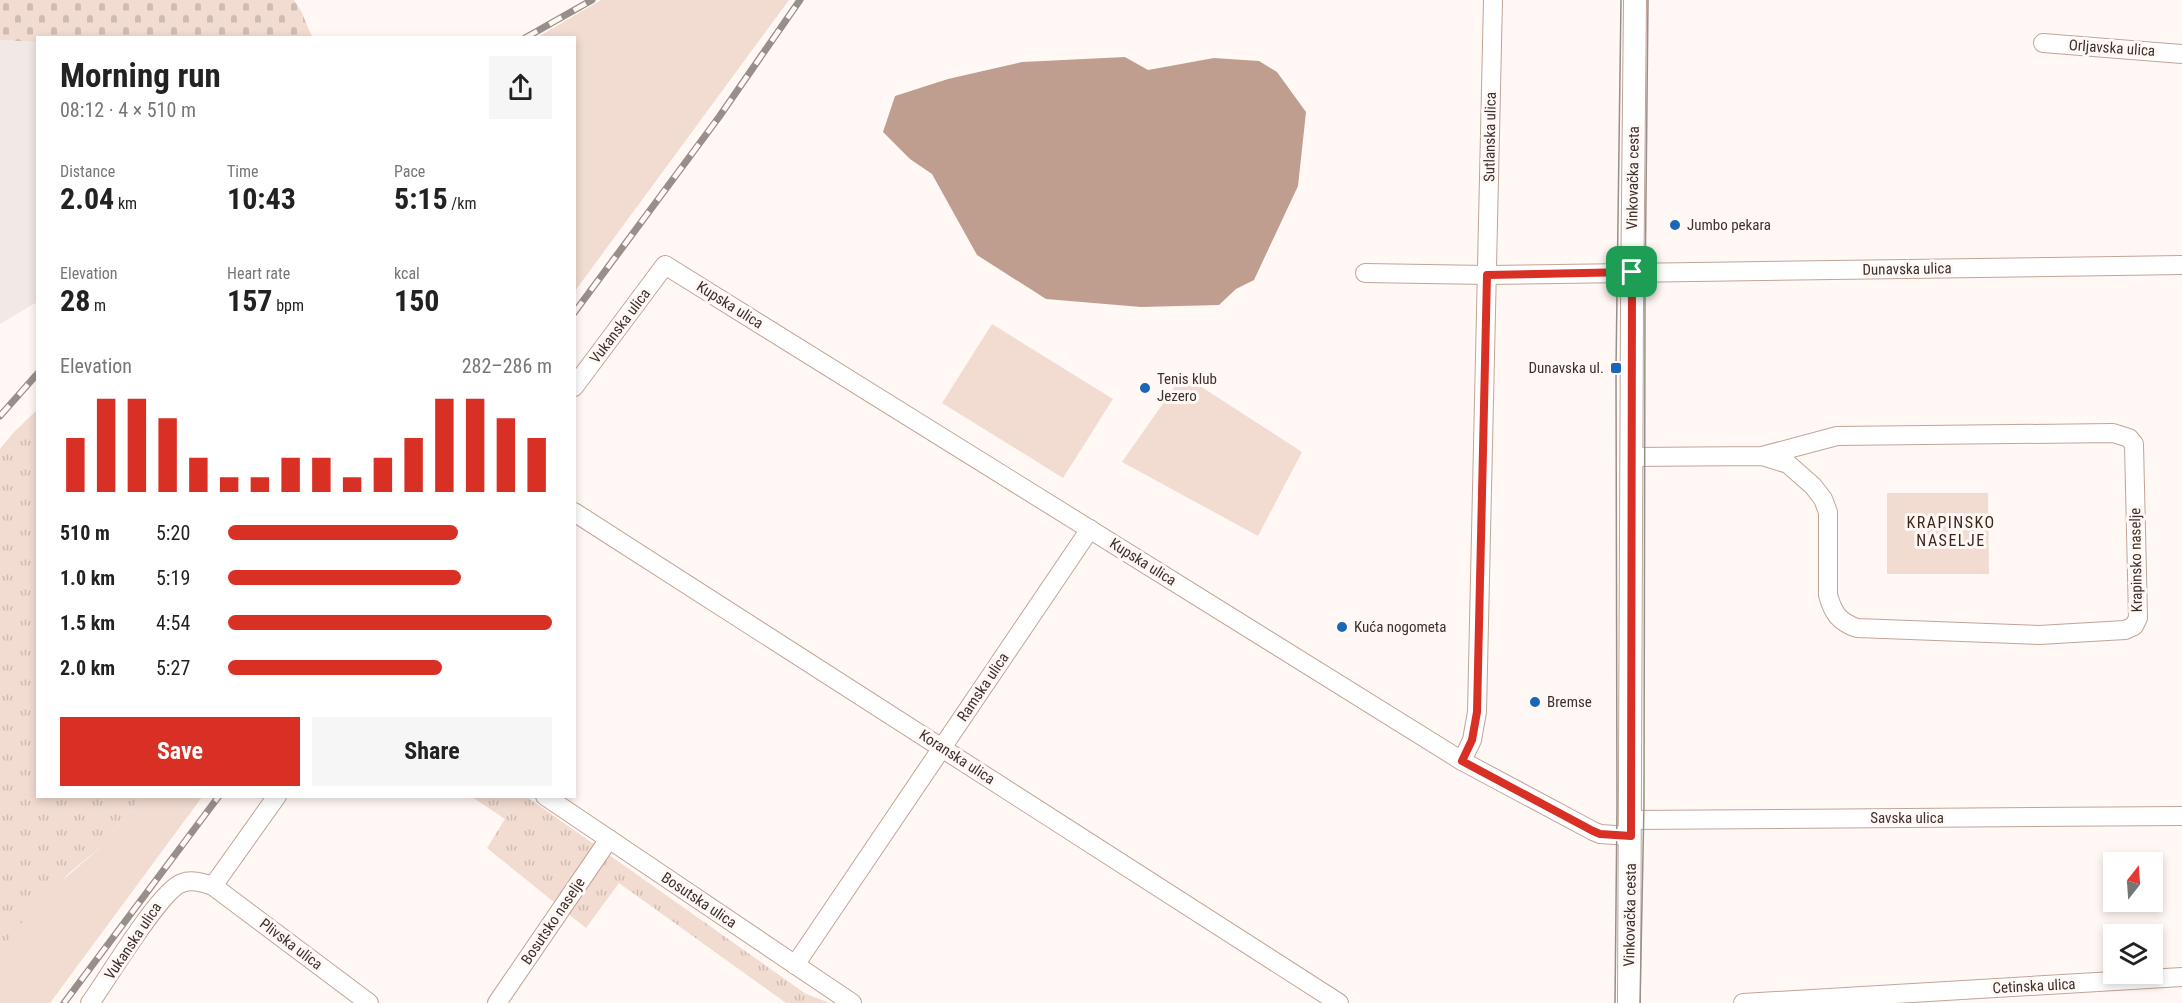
<!DOCTYPE html>
<meta charset="utf-8">
<style>
:root{--surface:#fff;--page:#f6f6f6;--text:#222;--muted:#767676;--accent:#d93025}
body{margin:0;font-family:"Roboto Condensed",sans-serif;background:var(--page);color:var(--text);height:100vh;display:flex;flex-direction:column;font-size:22px;white-space:nowrap}
*{box-sizing:border-box;margin:0}
p{font-size:20px;color:var(--muted)}
.icon{flex:none;width:33px;height:33px;fill:none;stroke:currentColor;stroke-width:2;stroke-linecap:round;stroke-linejoin:round}
.map{position:relative;flex:1;overflow:hidden}
.details{position:absolute;left:36px;top:36px;width:540px;height:762px;display:flex;flex-direction:column;background:var(--surface);border-radius:0px;box-shadow:0 3px 9px #0003}
.details>*{flex:none}
.needle{width:39px;rotate:17deg}
.fabs{position:absolute;left:2103px;top:852px;display:grid;gap:12px}
.fabs a{display:grid;place-items:center;width:60px;height:60px;border-radius:0px;background:var(--surface);box-shadow:0 3px 9px #0003;font-size:30px}
.pin{position:absolute;display:grid;place-items:center;width:51px;height:51px;color:#fff;margin:-26px;border-radius:12px;box-shadow:0 3px 9px #0006}
.round{display:grid;place-items:center;flex:none;width:63px;height:63px;border-radius:0px;background:var(--page)}
.head{display:flex;align-items:center;justify-content:space-between;height:102px;padding:0 24px}
h1{font-size:33px;font-weight:700;line-height:45px}
.figures{display:grid;grid-template-columns:repeat(3,1fr);gap:9px;height:102px;padding:6px 24px}
.figures div{display:grid;align-content:center}
.figures b{font-size:30px;font-weight:700}
.figures small{font-size:16px;font-weight:400}
.figures p{font-size:16px}
.chart{height:168px;padding:12px 24px}
.chart p{display:flex;justify-content:space-between}
.chart svg{width:100%;height:108px;margin-top:6px;stroke:var(--accent);stroke-width:6}
.button{display:flex;gap:12px;margin-top:auto;padding:12px 24px}
.button a{flex:1;height:69px;border-radius:0px;background:var(--accent);color:#fff;font-size:24px;font-weight:700;line-height:69px;text-align:center}
.button a+a{background:var(--page);color:var(--text)}
ul{padding:0 24px;list-style:none;font-size:20px}
li{display:grid;grid-template-columns:96px 72px 1fr;align-items:center;height:45px}
li i{height:15px;border-radius:8px;background:var(--accent)}
.map>svg:first-child{display:block}
.built{fill:#f1e9e5}
.grass{fill:url(#grass-tufts)}
.cemetery{fill:url(#cemetery-stones)}
.green{fill:#f2dbd1}
.water{fill:#bf9e90}
.lines{fill:none;stroke-linecap:round;stroke-linejoin:round}
.minor-casing{stroke:#c2a497;stroke-width:20}
.major-casing{stroke:#c2a497;stroke-width:24}
.minor{stroke:#fff;stroke-width:18}
.major{stroke:#fff;stroke-width:22}
.tram{stroke:#998f8a;stroke-width:1.5}
.rail-casing{stroke:#998f8a;stroke-width:7}
.rail{stroke:#fff8f5;stroke-width:4.5;stroke-dasharray:14;stroke-linecap:butt}
.route-casing{stroke:#fff;stroke-width:12}
.route{stroke:#d93025;stroke-width:8}
.poi-dot{fill:#1b67b6;stroke:#fff8f5;stroke-width:2}
.labels{text-anchor:middle;dominant-baseline:central;stroke-width:6;stroke-linejoin:round;paint-order:stroke}
.street-label{font-size:15px;fill:#3d312b;stroke:#fff8f5}
.poi-label{font-size:15px;fill:#3d312b;stroke:#fff8f5;text-anchor:start}
.neighbourhood-label{font-size:16px;letter-spacing:1.5px;fill:#3d251b;stroke:#fff8f5}
</style>
<div class="map">
<svg width="2182" height="1003" viewBox="0 0 2182 1003">
<defs>
<pattern id="grass-tufts" width="24" height="20" patternUnits="userSpaceOnUse" patternTransform="scale(1.5)"><rect width="24" height="20" fill="#f2dbd1"/><path d="M3 7l-1-3M5 7V3M7 7l1-3M15 17l-1-3M17 17v-4M19 17l1-3" fill="none" stroke="#d0bcb4"/></pattern>
<pattern id="cemetery-stones" width="16" height="16" patternUnits="userSpaceOnUse" patternTransform="scale(1.5)"><rect width="16" height="16" fill="#f2dbd1"/><path d="M2 7V4a2 2 0 0 1 4 0v3zM10 15v-3a2 2 0 0 1 4 0v3z" fill="#d0bcb4"/></pattern>
</defs>
<rect width="100%" height="100%" fill="#fff8f5"/>
<path class="built" d="M0,40L38,42L37,302L0,324Z"/>
<g class="grass">
<path d="M37,410L38,796L141,797L104,844L69,873L0,950V449L14,432Z"/>
<path d="M472,797H527L806,994L830,1003H786L619,883L586,928L487,848L505,819Z"/>
</g>
<path class="cemetery" d="M0,0H294L301,11L312,37L38,38L37,42L0,40Z"/>
<g class="green">
<path d="M601,0H789L575,291L574,38L538,37Z"/>
<path d="M992,324L1113,399L1063,478L942,403Z"/>
<path d="M1183,375L1302,452L1258,536L1122,462Z"/>
<path d="M1887,493H1988L1989,574H1887Z"/>
<path d="M141,797H202L50,1003H0V950L40,900L104,844Z"/>
</g>
<path class="water" d="M1125,57L1148,70L1214,58L1259,61L1277,72L1306,112L1298,186L1254,280L1236,289L1219,305L1141,307L1046,299L977,255L932,174L910,159L883,132L895,96L948,79L1022,62Z"/>
<g class="lines">
<defs>
<g id="minor">
<path d="M2043,43L2182,54"/>
<path d="M1365,273L1487,275L2182,265"/>
<path d="M574,387L665,265L1462,761L1593,831L1600,834L1631,836"/>
<path d="M1631,457L1762,456L1788,464L1813,486L1823,499L1828,512V595C1833,613 1839,622 1857,628L2039,635L2125,630L2134,626L2138,618L2134,444L2129,438L2113,433L1837,436L1762,456"/>
<path d="M574,512L1339,1003"/>
<path d="M1462,761L1472,740L1477,712L1493,0"/>
<path d="M545,796L852,1003"/>
<path d="M1631,820L2182,816"/>
<path d="M213,886L277,796"/>
<path d="M795,965L1090,529"/>
<path d="M90,1003C107,980 160,890 182,883C192,879 203,883 213,886L369,1003"/>
<path d="M497,1003L609,839"/>
<path d="M1743,1003L2182,977"/>
</g>
<path id="major" d="M1629,1003L1632,306L1635,0"/>
</defs>
<use href="#minor" class="minor-casing"/>
<use href="#major" class="major-casing"/>
<use href="#minor" class="minor"/>
<use href="#major" class="major"/>
<g class="tram">
<path d="M1615,1003L1617,807L1616,368L1621,0"/>
<path d="M1640,1003L1644,804L1645,296L1648,0"/>
</g>
<defs>
<g id="rail">
<path d="M525,38L592,0"/>
<path d="M574,313L719,117L800,0"/>
<path d="M0,416L38,373"/>
<path d="M64,1003L219,796"/>
</g>
</defs>
<use href="#rail" class="rail-casing"/>
<use href="#rail" class="rail"/>
</g>
<g class="lines">
<defs>
<path id="route" d="M1632,272L1631,836L1600,834L1593,831L1462,761L1472,740L1477,712L1487,275Z"/>
</defs>
<use href="#route" class="route-casing"/>
<use href="#route" class="route"/>
</g>
<g class="poi-dot">
<circle cx="1675" cy="225" r="6"/>
<rect x="1610" y="362" width="12" height="12" rx="3"/>
<circle cx="1145" cy="388" r="6"/>
<circle cx="1342" cy="627" r="6"/>
<circle cx="1535" cy="702" r="6"/>
</g>
<g class="labels">
<g class="street-label">
<text transform="translate(2112 48) rotate(4)">Orljavska ulica</text>
<text transform="translate(1490 137) rotate(-89)">Sutlanska ulica</text>
<text transform="translate(1633 178) rotate(-89)">Vinkovačka cesta</text>
<text transform="translate(1907 269) rotate(-1)">Dunavska ulica</text>
<text transform="translate(730 305) rotate(32)">Kupska ulica</text>
<text transform="translate(620 326) rotate(-53)">Vukanska ulica</text>
<text transform="translate(2136 560) rotate(-91)">Krapinsko naselje</text>
<text transform="translate(1143 562) rotate(32)">Kupska ulica</text>
<text transform="translate(983 687) rotate(-56)">Ramska ulica</text>
<text transform="translate(957 757) rotate(33)">Koranska ulica</text>
<text x="1907" y="818">Savska ulica</text>
<text transform="translate(699 900) rotate(34)">Bosutska ulica</text>
<text transform="translate(1630 915) rotate(-89)">Vinkovačka cesta</text>
<text transform="translate(553 921) rotate(-56)">Bosutsko naselje</text>
<text transform="translate(133 941) rotate(-56)">Vukanska ulica</text>
<text transform="translate(291 944) rotate(37)">Plivska ulica</text>
<text transform="translate(2034 986) rotate(-3)">Cetinska ulica</text>
</g>
<g class="poi-label">
<text x="1687" y="225">Jumbo pekara</text>
<text x="1604" y="368" text-anchor="end">Dunavska ul.</text>
<text x="1157" y="379">Tenis klub<tspan x="1157" dy="17">Jezero</tspan></text>
<text x="1354" y="627">Kuća nogometa</text>
<text x="1547" y="702">Bremse</text>
</g>
<g class="neighbourhood-label">
<text x="1951" y="522">KRAPINSKO<tspan x="1951" dy="18">NASELJE</tspan></text>
</g>
</g>
</svg>
<div class="fabs">
<a><svg class="needle" viewBox="-14 -14 28 28"><path d="M0-13l5 13h-10z" fill="#e53935"/><path d="M0 13l5-13h-10z" fill="#767676"/></svg></a>
<a><svg class="icon" aria-label="layers" viewBox="0 0 24 24"><path d="M12 4l9 5-9 5-9-5zM3 14l9 5 9-5"/></svg></a>
</div>
<div class="pin" style="left:1632px;top:272px;background:#1e9e55"><svg class="icon" aria-label="arrive" viewBox="0 0 24 24"><path d="M6 21V4h12l-3 4 3 4H6"/></svg></div>
<section class="details">
<div class="head"><div><h1>Morning run</h1><p>08:12 · 4 × 510 m</p></div><a class="round"><svg class="icon" aria-label="share" viewBox="0 0 24 24"><path d="M12 15V3M7 8l5-5 5 5M5 13v7h14v-7"/></svg></a></div>
<div class="figures">
<div><p>Distance</p><b>2.04<small> km</small></b></div>
<div><p>Time</p><b>10:43</b></div>
<div><p>Pace</p><b>5:15<small> /km</small></b></div>
</div>
<div class="figures">
<div><p>Elevation</p><b>28<small> m</small></b></div>
<div><p>Heart rate</p><b>157<small> bpm</small></b></div>
<div><p>kcal</p><b>150</b></div>
</div>
<div class="chart"><p><span>Elevation</span>282–286 m</p>
<svg viewBox="0 0 160 44" preserveAspectRatio="none"><path d="M5 44V22M15 44V6M25 44V6M35 44V14M45 44V30M55 44V38M65 44V38M75 44V30M85 44V30M95 44V38M105 44V30M115 44V22M125 44V6M135 44V6M145 44V14M155 44V22"/></svg>
</div>
<ul>
<li><b>510 m</b>5:20<i style="width:71%"></i></li>
<li><b>1.0 km</b>5:19<i style="width:72%"></i></li>
<li><b>1.5 km</b>4:54<i style="width:100%"></i></li>
<li><b>2.0 km</b>5:27<i style="width:66%"></i></li>
</ul>
<div class="button"><a>Save</a><a>Share</a></div>
</section>
</div>
